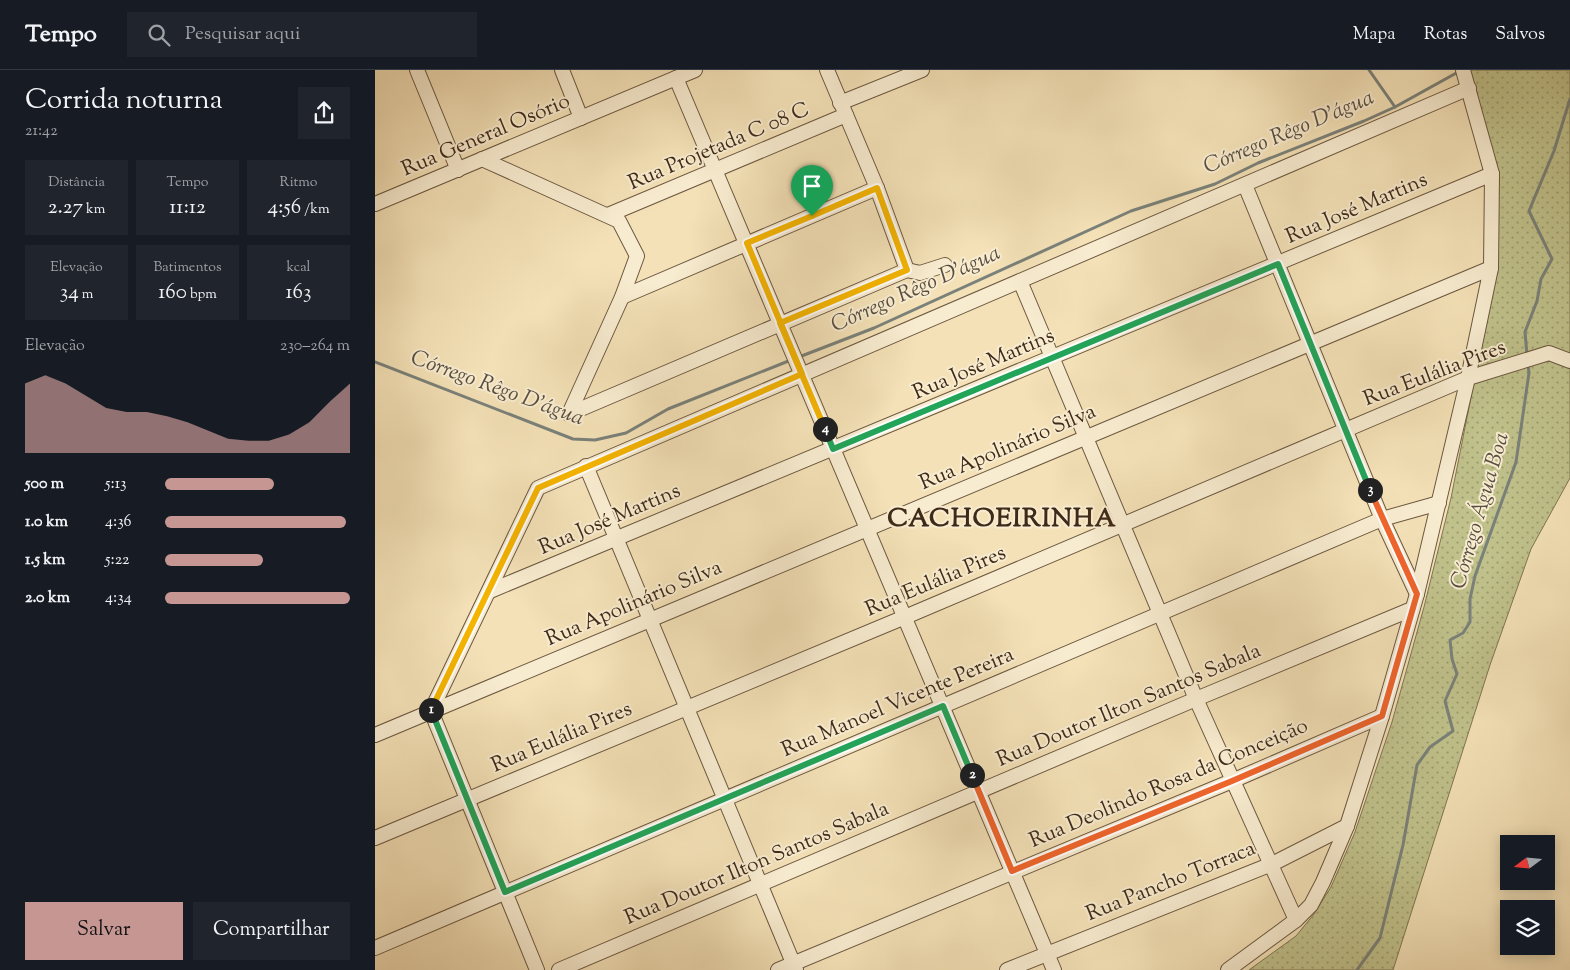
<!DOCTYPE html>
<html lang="pt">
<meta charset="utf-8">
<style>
:root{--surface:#171b24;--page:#20242c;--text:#f1f3f6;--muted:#9ea1a6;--line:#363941;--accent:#c59692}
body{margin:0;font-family:"Sorts Mill Goudy",serif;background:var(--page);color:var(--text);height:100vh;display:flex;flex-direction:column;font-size:19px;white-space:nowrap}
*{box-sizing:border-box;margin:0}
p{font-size:16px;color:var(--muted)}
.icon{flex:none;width:28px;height:28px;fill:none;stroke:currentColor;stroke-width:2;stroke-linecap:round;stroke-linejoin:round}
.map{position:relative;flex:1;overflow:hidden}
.side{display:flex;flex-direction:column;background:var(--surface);width:375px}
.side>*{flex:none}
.needle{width:32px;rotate:254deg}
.tools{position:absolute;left:1125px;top:765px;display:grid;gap:10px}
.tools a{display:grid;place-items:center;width:55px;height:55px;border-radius:0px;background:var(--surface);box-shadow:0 2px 12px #0003;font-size:25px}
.pin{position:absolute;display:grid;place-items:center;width:42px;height:42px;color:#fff;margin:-51px -21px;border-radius:50% 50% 50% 0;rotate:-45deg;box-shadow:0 0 5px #0007}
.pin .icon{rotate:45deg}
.km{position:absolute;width:25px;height:25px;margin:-12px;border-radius:50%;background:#222;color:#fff;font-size:14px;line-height:25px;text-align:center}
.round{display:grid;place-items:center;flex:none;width:52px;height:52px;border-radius:0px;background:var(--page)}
.head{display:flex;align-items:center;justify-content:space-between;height:85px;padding:0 25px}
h1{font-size:28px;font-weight:600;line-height:38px}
.stats{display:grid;grid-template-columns:repeat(3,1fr);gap:8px;height:85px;padding:5px 25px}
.stats div{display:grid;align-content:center;border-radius:0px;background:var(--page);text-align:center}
.stats b{font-size:21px;font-weight:600}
.stats small{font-size:14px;font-weight:400}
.stats p{font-size:14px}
.chart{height:140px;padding:10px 25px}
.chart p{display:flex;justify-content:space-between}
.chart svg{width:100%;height:90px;margin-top:5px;fill:var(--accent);opacity:.7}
.button{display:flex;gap:10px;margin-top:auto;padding:10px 25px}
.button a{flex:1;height:58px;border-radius:0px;background:var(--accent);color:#111;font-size:20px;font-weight:600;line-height:58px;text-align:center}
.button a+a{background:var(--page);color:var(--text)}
ul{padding:0 25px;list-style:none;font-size:16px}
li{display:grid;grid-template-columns:80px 60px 1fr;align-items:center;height:38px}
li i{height:12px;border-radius:6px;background:var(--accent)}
header{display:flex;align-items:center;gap:30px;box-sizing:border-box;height:70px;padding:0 25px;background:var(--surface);border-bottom:1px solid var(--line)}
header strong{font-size:24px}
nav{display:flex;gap:28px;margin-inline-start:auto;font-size:18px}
.search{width:350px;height:45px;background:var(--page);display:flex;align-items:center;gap:12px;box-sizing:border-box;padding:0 18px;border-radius:0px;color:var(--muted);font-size:19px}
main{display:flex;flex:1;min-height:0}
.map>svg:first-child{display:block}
.green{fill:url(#green-dots);stroke:#807652}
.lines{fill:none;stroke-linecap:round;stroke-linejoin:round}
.stream{stroke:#7a817a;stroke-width:3}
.minor-casing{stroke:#6c5840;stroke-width:16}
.minor{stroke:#f8ecd0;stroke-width:14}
.split-1-casing{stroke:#fff;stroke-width:10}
.split-2-casing{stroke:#fff;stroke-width:10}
.split-3-casing{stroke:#fff;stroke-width:10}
.split-4-casing{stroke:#fff;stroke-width:10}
.split-5-casing{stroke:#fff;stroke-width:10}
.split-1{stroke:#f5b400;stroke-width:6}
.split-2{stroke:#22a559;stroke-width:6}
.split-3{stroke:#f0652b;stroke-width:6}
.split-4{stroke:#22a559;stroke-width:6}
.split-5{stroke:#f5b400;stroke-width:6}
.labels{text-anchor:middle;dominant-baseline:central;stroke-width:4;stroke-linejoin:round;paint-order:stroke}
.street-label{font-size:21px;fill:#3f2a19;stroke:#f8ecd0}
.water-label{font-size:22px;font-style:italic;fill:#584e41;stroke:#f8ecd0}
.district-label{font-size:26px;font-weight:bold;letter-spacing:1px;fill:#3f2a19;stroke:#f8ecd0}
</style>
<header>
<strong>Tempo</strong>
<div class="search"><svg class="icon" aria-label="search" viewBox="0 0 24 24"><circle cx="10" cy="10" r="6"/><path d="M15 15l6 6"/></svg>Pesquisar aqui</div>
<nav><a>Mapa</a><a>Rotas</a><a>Salvos</a></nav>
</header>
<main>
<section class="side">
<div class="head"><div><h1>Corrida noturna</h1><p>21:42</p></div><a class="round"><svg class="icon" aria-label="share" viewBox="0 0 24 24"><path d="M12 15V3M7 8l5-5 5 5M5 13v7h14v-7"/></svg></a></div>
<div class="stats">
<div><p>Distância</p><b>2.27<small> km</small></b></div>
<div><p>Tempo</p><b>11:12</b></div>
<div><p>Ritmo</p><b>4:56<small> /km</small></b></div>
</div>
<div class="stats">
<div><p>Elevação</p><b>34<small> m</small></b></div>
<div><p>Batimentos</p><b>160<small> bpm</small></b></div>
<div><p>kcal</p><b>163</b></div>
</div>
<div class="chart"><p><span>Elevação</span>230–264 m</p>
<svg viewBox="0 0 160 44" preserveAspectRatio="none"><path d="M0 44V10L10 6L20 10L30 16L40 22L50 24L60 24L70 26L80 29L90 33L100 37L110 38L120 38L130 35L140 29L150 19L160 10V44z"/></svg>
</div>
<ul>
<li><b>500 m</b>5:13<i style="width:59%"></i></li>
<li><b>1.0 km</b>4:36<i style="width:98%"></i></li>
<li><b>1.5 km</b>5:22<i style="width:53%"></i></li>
<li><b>2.0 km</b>4:34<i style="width:100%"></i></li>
</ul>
<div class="button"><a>Salvar</a><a>Compartilhar</a></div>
</section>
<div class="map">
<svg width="1195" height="900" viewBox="0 0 1195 900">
<defs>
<pattern id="green-dots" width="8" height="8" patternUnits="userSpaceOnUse" patternTransform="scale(1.25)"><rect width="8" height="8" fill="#c0c18b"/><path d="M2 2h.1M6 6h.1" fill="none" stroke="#9d9d71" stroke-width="1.8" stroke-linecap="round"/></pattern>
</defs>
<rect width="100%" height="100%" fill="#f4e1b7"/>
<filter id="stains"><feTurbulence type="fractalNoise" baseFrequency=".004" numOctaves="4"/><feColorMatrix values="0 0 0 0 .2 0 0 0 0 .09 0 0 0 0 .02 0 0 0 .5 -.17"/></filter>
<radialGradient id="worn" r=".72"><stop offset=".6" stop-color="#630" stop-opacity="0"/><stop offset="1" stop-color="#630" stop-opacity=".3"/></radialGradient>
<path class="green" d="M1091,0H1195V408L1156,479L1115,595L1018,900H874L921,866L939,844L956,817L980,762L1017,652L1049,537L1076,428L1122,196L1121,102Z"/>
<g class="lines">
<g class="stream">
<path d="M994,0L1020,37"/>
<path d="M1152,285L1150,262L1162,231L1166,209L1177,189L1154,141L1179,81L1195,29"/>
<path d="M424,287L499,258L756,141L840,114L883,93L989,51L1020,37L1085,1"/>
<path d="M0,292L198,369L220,370L251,363L293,339L416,290"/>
<path d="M982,900L1005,868L1028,775L1042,695L1055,677L1078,661L1070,631L1082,604L1077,589L1075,570L1088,563L1095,552V529L1100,506L1141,392L1154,303L1153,294"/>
</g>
<defs>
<g id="minor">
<path d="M42,0L83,100"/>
<path d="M187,0L206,48"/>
<path d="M452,0L502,118L532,200"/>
<path d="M301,8L679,900"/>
<path d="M465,33L547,0"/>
<path d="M107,89L244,151L262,186L247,227L194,344"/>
<path d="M870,115L1007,449L1042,524"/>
<path d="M0,134L320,0"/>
<path d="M233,145L471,45"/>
<path d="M532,200L545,203L570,195"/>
<path d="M645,211L821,629L921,850"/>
<path d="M247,227L502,118"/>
<path d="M194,344L532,200"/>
<path d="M211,396L421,900"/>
<path d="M115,521L1117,104"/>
<path d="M0,665L1116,198"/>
<path d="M0,768L530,547L1093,308L1174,283L1195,291"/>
<path d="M0,878L1007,449L1064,433"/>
<path d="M162,900L56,641L163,418L1094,18"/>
<path d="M184,900L821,629L1037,539"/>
<path d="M403,900L857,711L1007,646"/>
<path d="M632,900L897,794L972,756"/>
<path d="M853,900L921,850L936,835L948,812L972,756L1007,646L1042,524L1093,308L1116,198L1117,104L1088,0"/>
</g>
</defs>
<use href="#minor" class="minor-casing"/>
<use href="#minor" class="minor"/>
</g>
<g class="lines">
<defs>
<path id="split-1" d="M56,640L163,418L427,304L372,173L437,146"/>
<path id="split-2" d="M56,640L130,822L568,636L597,705"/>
<path id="split-3" d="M597,705L637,801L857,711L1007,646L1042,524L995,420"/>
<path id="split-4" d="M450,359L458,379L903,194L995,420"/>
<path id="split-5" d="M437,146L502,118L532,200L405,253L450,359"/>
</defs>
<use href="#split-1" class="split-1-casing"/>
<use href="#split-2" class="split-2-casing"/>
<use href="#split-3" class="split-3-casing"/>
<use href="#split-4" class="split-4-casing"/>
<use href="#split-5" class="split-5-casing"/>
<use href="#split-1" class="split-1"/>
<use href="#split-2" class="split-2"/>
<use href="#split-3" class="split-3"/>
<use href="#split-4" class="split-4"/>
<use href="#split-5" class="split-5"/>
</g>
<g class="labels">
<g class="street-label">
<text transform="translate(111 66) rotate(-23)">Rua General Osório</text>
<text transform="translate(344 77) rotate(-23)">Rua Projetada C 08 C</text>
<text transform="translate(982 139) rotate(-23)">Rua José Martins</text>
<text transform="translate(609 295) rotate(-23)">Rua José Martins</text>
<text transform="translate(1060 304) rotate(-21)">Rua Eulália Pires</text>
<text transform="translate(633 378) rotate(-23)">Rua Apolinário Silva</text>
<text transform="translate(235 450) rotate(-23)">Rua José Martins</text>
<text transform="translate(561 512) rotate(-23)">Rua Eulália Pires</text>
<text transform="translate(259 534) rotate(-23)">Rua Apolinário Silva</text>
<text transform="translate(523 633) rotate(-23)">Rua Manoel Vicente Pereira</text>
<text transform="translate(754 636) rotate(-23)">Rua Doutor Ilton Santos Sabala</text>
<text transform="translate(187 668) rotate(-23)">Rua Eulália Pires</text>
<text transform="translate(794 714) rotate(-23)">Rua Deolindo Rosa da Conceição</text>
<text transform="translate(382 794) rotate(-23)">Rua Doutor Ilton Santos Sabala</text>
<text transform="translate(796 812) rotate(-22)">Rua Pancho Torraca</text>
</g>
<g class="water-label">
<text transform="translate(914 63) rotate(-23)">Córrego Rêgo D'água</text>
<text transform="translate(541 220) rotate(-24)">Córrego Rêgo D'água</text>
<text transform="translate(122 319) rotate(20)">Córrego Rêgo D'água</text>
<text transform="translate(1106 441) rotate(-74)">Córrego Água Boa</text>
</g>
<g class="district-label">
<text x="627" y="449">CACHOEIRINHA</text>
</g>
</g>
<rect width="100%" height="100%" filter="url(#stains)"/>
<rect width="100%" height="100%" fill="url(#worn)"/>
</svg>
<div class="tools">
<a><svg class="needle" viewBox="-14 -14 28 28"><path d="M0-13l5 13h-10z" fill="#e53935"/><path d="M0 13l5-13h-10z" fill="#9ea1a6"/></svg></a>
<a><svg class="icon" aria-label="layers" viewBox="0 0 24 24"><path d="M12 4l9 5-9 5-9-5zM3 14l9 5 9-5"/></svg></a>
</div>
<div class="pin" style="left:437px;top:146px;background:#1e9e55"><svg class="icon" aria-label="arrive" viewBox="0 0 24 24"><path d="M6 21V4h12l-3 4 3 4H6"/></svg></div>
<b class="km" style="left:56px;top:640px">1</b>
<b class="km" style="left:597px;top:705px">2</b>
<b class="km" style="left:995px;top:420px">3</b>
<b class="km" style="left:450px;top:359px">4</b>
</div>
</main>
